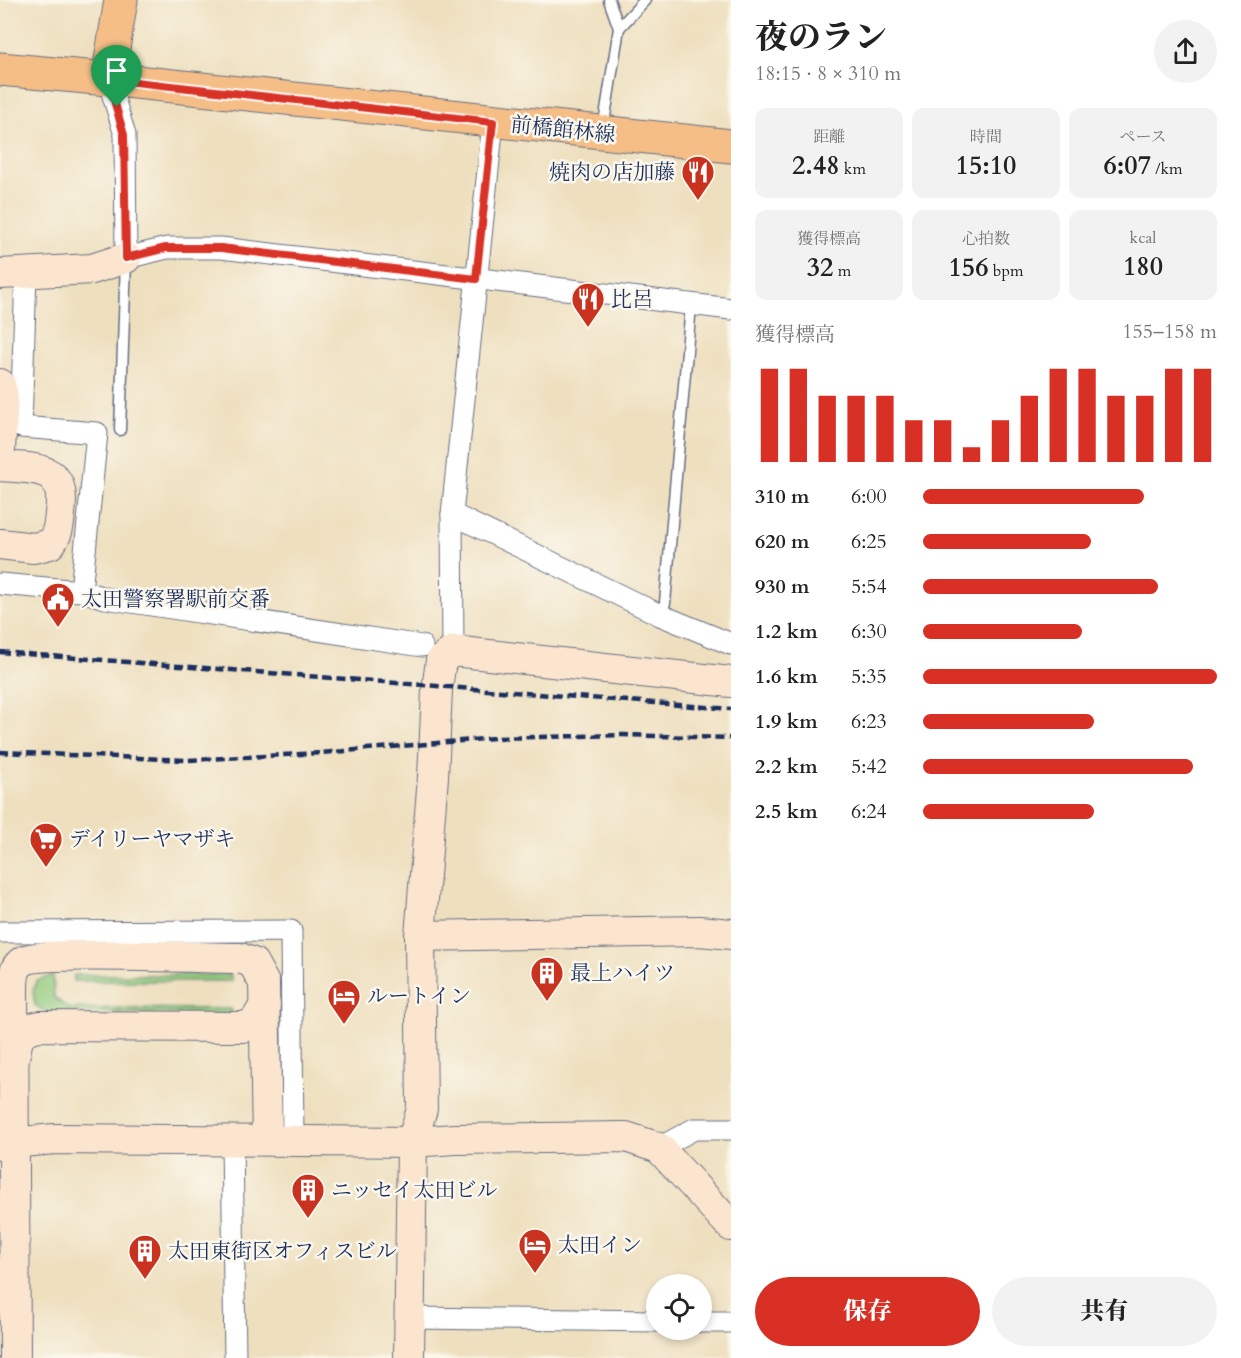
<!DOCTYPE html>
<html lang="ja">
<meta charset="utf-8">
<style>
:root{--surface:#fff;--page:#f2f2f2;--text:#222;--muted:#767676;--accent:#d93025}
body{margin:0;font-family:Cardo,"Noto Serif JP",serif;background:var(--page);color:var(--text);height:100vh;display:flex;flex-direction:column;font-size:22px;white-space:nowrap}
*{box-sizing:border-box;margin:0}
p{font-size:20px;color:var(--muted)}
.icon{flex:none;width:33px;height:33px;fill:none;stroke:currentColor;stroke-width:2;stroke-linecap:round;stroke-linejoin:round}
.map{position:relative;flex:1;overflow:hidden}
.details{display:flex;flex-direction:column;background:var(--surface);width:510px}
.details>*{flex:none}
.tools{position:absolute;left:646px;top:1274px;display:grid;gap:12px}
.tools a{display:grid;place-items:center;width:66px;height:66px;border-radius:50%;background:var(--surface);box-shadow:0 3px 9px #0003;font-size:30px}
.pin{position:absolute;display:grid;place-items:center;width:51px;height:51px;color:#fff;margin:-62px -26px;border-radius:50% 50% 50% 0;rotate:-45deg;box-shadow:0 0 6px #0007}
.pin .icon{rotate:45deg}
.round{display:grid;place-items:center;flex:none;width:63px;height:63px;border-radius:32px;background:var(--page)}
.headline{display:flex;align-items:center;justify-content:space-between;height:102px;padding:0 24px}
h1{font-size:33px;font-weight:800;line-height:45px}
.stats{display:grid;grid-template-columns:repeat(3,1fr);gap:9px;height:102px;padding:6px 24px}
.stats div{display:grid;align-content:center;border-radius:12px;background:var(--page);text-align:center}
.stats b{font-size:26px;font-weight:800}
.stats small{font-size:16px;font-weight:400}
.stats p{font-size:16px}
.chart{height:168px;padding:12px 24px}
.chart p{display:flex;justify-content:space-between}
.chart svg{width:100%;height:108px;margin-top:6px;stroke:var(--accent);stroke-width:6}
.action{display:flex;gap:12px;margin-top:auto;padding:12px 24px}
.action a{flex:1;height:69px;border-radius:36px;background:var(--accent);color:#fff;font-size:24px;font-weight:800;line-height:69px;text-align:center}
.action a+a{background:var(--page);color:var(--text)}
ul{padding:0 24px;list-style:none;font-size:20px}
li{display:grid;grid-template-columns:96px 72px 1fr;align-items:center;height:45px}
li i{height:15px;border-radius:8px;background:var(--accent)}
main{display:flex;flex:1;min-height:0}
.map>svg:first-child{display:block}
.green{fill:#93ca7d;stroke:#577c6e;stroke-width:1.5}
.lines{fill:none;stroke-linecap:round;stroke-linejoin:round}
.lane-casing{stroke:#656d80;stroke-width:13}
.street-casing{stroke:#656d80;stroke-width:23}
.secondary-casing{stroke:#656d80;stroke-width:32}
.primary-casing{stroke:#656d80;stroke-width:35}
.highway-casing{stroke:#656d80;stroke-width:35}
.lane{stroke:#fff;stroke-width:10}
.street{stroke:#fff;stroke-width:21}
.secondary{stroke:#fbe5cf;stroke-width:30}
.primary{stroke:#f6be87;stroke-width:33}
.highway{stroke:#f6be87;stroke-width:33}
.rail{stroke:#1b2f5e;stroke-width:4.5;stroke-dasharray:9 4.5;stroke-linecap:butt}
.route-casing{stroke:#fff;stroke-width:12}
.route{stroke:#d93025;stroke-width:8}
.labels{text-anchor:middle;dominant-baseline:central;stroke-width:5;stroke-linejoin:round;paint-order:stroke}
.street-label{font-size:21px;fill:#1b2f5e;stroke:#fbf7ec}
.poi-label{font-size:21px;fill:#1b2f5e;stroke:#fbf7ec;text-anchor:start}
</style>
<main>
<div class="map">
<svg width="731" height="1358" viewBox="0 0 731 1358">
<rect width="100%" height="100%" fill="#fbf7ec"/>
<filter id="ink" filterUnits="userSpaceOnUse"><feTurbulence type="fractalNoise" baseFrequency=".0167" numOctaves="2"/><feDisplacementMap in="SourceGraphic" scale="12" xChannelSelector="R" yChannelSelector="G"/><feConvolveMatrix kernelMatrix="1 2 1 2 8 2 1 2 1" color-interpolation-filters="sRGB"/></filter>
<filter id="wash" filterUnits="userSpaceOnUse"><feTurbulence type="fractalNoise" baseFrequency=".008" numOctaves="4" result="noise"/><feDisplacementMap in="SourceGraphic" scale="24" xChannelSelector="R" yChannelSelector="G"/><feGaussianBlur stdDeviation="1.35" result="paint"/><feColorMatrix in="noise" values="0 0 0 0 0 0 0 0 0 0 0 0 0 0 0 0 0 1.4 0 .05"/><feComposite in="paint" operator="in"/></filter>
<g filter="url(#wash)">
<rect width="100%" height="100%" fill="#eedfbe"/>
<g class="green">
<path d="M53,975L54,997L68,1008L231,1009V1015L45,1012L35,1005L33,991L37,981Z"/>
<rect x="74" y="975" width="157" height="6"/>
</g>
</g>
<g filter="url(#ink)">
<g class="lines">
<defs>
<g id="lane">
<path d="M619,28L645,0"/>
<path d="M603,129L619,28L609,0"/>
<path d="M120,430L126,261"/>
<path d="M660,615L665,603L691,305"/>
</g>
<g id="street">
<path d="M108,79L125,135L126,258L167,248H221L731,309"/>
<path d="M493,122L452,514L660,615L731,644"/>
<path d="M452,514L453,651"/>
<path d="M0,584L81,591L97,433L21,427L26,272"/>
<path d="M81,591L105,598L422,646"/>
<path d="M0,932L291,931L293,1139"/>
<path d="M232,1139L235,1358"/>
<path d="M659,1148L694,1129H731"/>
<path d="M408,1318L657,1321"/>
<path d="M702,1322H731"/>
</g>
<g id="secondary">
<path d="M0,274L92,269L126,258"/>
<path d="M0,384L3,397L0,450"/>
<path d="M0,466C37,469 67,465 60,513C59,525 58,535 50,544L34,548L0,544"/>
<path d="M420,936L699,931L731,934"/>
<path d="M14,1058C19,1036 17,1030 40,1026L243,1027L254,1023L265,1005"/>
<path d="M0,1144L55,1139L412,1142L455,1139L626,1137L659,1148L731,1226"/>
<path d="M15,1358L13,989C13,979 13,967 23,961C39,951 209,958 240,958L253,963L264,983L267,1139"/>
<path d="M409,1358L412,1142L422,1109L420,936L433,777L437,690L441,660L453,651L731,682"/>
</g>
<path id="primary" d="M108,79L731,146"/>
<path id="highway" d="M0,69L108,79L121,0"/>
</defs>
<use href="#lane" class="lane-casing"/>
<use href="#street" class="street-casing"/>
<use href="#secondary" class="secondary-casing"/>
<use href="#primary" class="primary-casing"/>
<use href="#highway" class="highway-casing"/>
<use href="#lane" class="lane"/>
<use href="#street" class="street"/>
<use href="#secondary" class="secondary"/>
<use href="#primary" class="primary"/>
<use href="#highway" class="highway"/>
<g class="rail">
<path d="M0,652L731,709"/>
<path d="M0,752L187,760L322,753L495,738L624,735L731,738"/>
</g>
</g>
</g>
<g class="lines" filter="url(#ink)">
<defs>
<path id="route" d="M108,79L493,122L476,279L221,248H166L126,258L124,135Z"/>
</defs>
<use href="#route" class="route-casing"/>
<use href="#route" class="route"/>
</g>
<defs>
<symbol id="restaurant-pin" viewBox="-11 -11 22 30"><path d="M0 17L-7.5 6A9.5 9.5 0 1 1 7.5 6Z" fill="#c8321e" stroke="#fbf7ec"/><path d="M-5-6h1v4h1v-4h1v4h1v-4h1v5L-1.5 .5V6h-2V.5L-5-1ZM5-6V6H3V1.5H1.5Q1.5-4 5-6Z" fill="#fff"/></symbol>
<symbol id="civic-pin" viewBox="-11 -11 22 30"><path d="M0 17L-7.5 6A9.5 9.5 0 1 1 7.5 6Z" fill="#c8321e" stroke="#fbf7ec"/><path d="M-.6-6.5H3V-4.5H.6V-3L4-1V1h2V6H-6V1h2V-1L-.6-3ZM-1.2 2.5V6h2.4V2.5Z" fill="#fff"/></symbol>
<symbol id="supermarket-pin" viewBox="-11 -11 22 30"><path d="M0 17L-7.5 6A9.5 9.5 0 1 1 7.5 6Z" fill="#c8321e" stroke="#fbf7ec"/><path d="M-6-5.5h2.5l.6 2H6L4.5 2H-2.5L-4.4-4H-6ZM-1.5 3.2a1.3 1.3 0 1 0 .1 0ZM3 3.2a1.3 1.3 0 1 0 .1 0Z" fill="#fff"/></symbol>
<symbol id="building-pin" viewBox="-11 -11 22 30"><path d="M0 17L-7.5 6A9.5 9.5 0 1 1 7.5 6Z" fill="#c8321e" stroke="#fbf7ec"/><path d="M-4-6H4V6H1V3H-1V6H-4ZM-2.5-4.3h1.7v1.8h-1.7ZM.8-4.3h1.7v1.8H.8ZM-2.5-1h1.7V.8h-1.7ZM.8-1h1.7V.8H.8Z" fill="#fff"/></symbol>
<symbol id="hotel-pin" viewBox="-11 -11 22 30"><path d="M0 17L-7.5 6A9.5 9.5 0 1 1 7.5 6Z" fill="#c8321e" stroke="#fbf7ec"/><path d="M-6-4.5h1.5V1H6V5H4.5V3h-9V5H-6ZM-4 0a1.8 1.8 0 1 1 3.6 0ZM.5 0V-2.5h3Q6-2.5 6 0Z" fill="#fff"/></symbol>
</defs>
<g fill-rule="evenodd">
<use href="#restaurant-pin" x="679" y="153" width="38" height="52"/>
<use href="#restaurant-pin" x="569" y="280" width="38" height="52"/>
<use href="#civic-pin" x="39" y="580" width="38" height="52"/>
<use href="#supermarket-pin" x="27" y="820" width="38" height="52"/>
<use href="#building-pin" x="528" y="954" width="38" height="52"/>
<use href="#hotel-pin" x="325" y="977" width="38" height="52"/>
<use href="#building-pin" x="289" y="1171" width="38" height="52"/>
<use href="#hotel-pin" x="516" y="1226" width="38" height="52"/>
<use href="#building-pin" x="126" y="1232" width="38" height="52"/>
</g>
<g class="labels">
<g class="street-label">
<text transform="translate(563 130) rotate(6)">前橋館林線</text>
</g>
<g class="poi-label">
<text x="675" y="172" text-anchor="end">焼肉の店加藤</text>
<text x="611" y="299">比呂</text>
<text x="81" y="599">太田警察署駅前交番</text>
<text x="69" y="839">デイリーヤマザキ</text>
<text x="570" y="973">最上ハイツ</text>
<text x="367" y="996">ルートイン</text>
<text x="331" y="1190">ニッセイ太田ビル</text>
<text x="558" y="1245">太田イン</text>
<text x="168" y="1251">太田東街区オフィスビル</text>
</g>
</g>
</svg>
<div class="tools">
<a><svg class="icon" aria-label="locate" viewBox="0 0 24 24"><circle cx="12" cy="12" r="6"/><path d="M12 2v4M12 18v4M2 12h4M18 12h4"/></svg></a>
</div>
<div class="pin" style="left:117px;top:107px;background:#1e9e55"><svg class="icon" aria-label="arrive" viewBox="0 0 24 24"><path d="M6 21V4h12l-3 4 3 4H6"/></svg></div>
</div>
<section class="details">
<div class="headline"><div><h1>夜のラン</h1><p>18:15 · 8 × 310 m</p></div><a class="round"><svg class="icon" aria-label="share" viewBox="0 0 24 24"><path d="M12 15V3M7 8l5-5 5 5M5 13v7h14v-7"/></svg></a></div>
<div class="stats">
<div><p>距離</p><b>2.48<small> km</small></b></div>
<div><p>時間</p><b>15:10</b></div>
<div><p>ペース</p><b>6:07<small> /km</small></b></div>
</div>
<div class="stats">
<div><p>獲得標高</p><b>32<small> m</small></b></div>
<div><p>心拍数</p><b>156<small> bpm</small></b></div>
<div><p>kcal</p><b>180</b></div>
</div>
<div class="chart"><p><span>獲得標高</span>155–158 m</p>
<svg viewBox="0 0 160 44" preserveAspectRatio="none"><path d="M5 44V6M15 44V6M25 44V17M35 44V17M45 44V17M55 44V27M65 44V27M75 44V38M85 44V27M95 44V17M105 44V6M115 44V6M125 44V17M135 44V17M145 44V6M155 44V6"/></svg>
</div>
<ul>
<li><b>310 m</b>6:00<i style="width:75%"></i></li>
<li><b>620 m</b>6:25<i style="width:57%"></i></li>
<li><b>930 m</b>5:54<i style="width:80%"></i></li>
<li><b>1.2 km</b>6:30<i style="width:54%"></i></li>
<li><b>1.6 km</b>5:35<i style="width:100%"></i></li>
<li><b>1.9 km</b>6:23<i style="width:58%"></i></li>
<li><b>2.2 km</b>5:42<i style="width:92%"></i></li>
<li><b>2.5 km</b>6:24<i style="width:58%"></i></li>
</ul>
<div class="action"><a>保存</a><a>共有</a></div>
</section>
</main>
